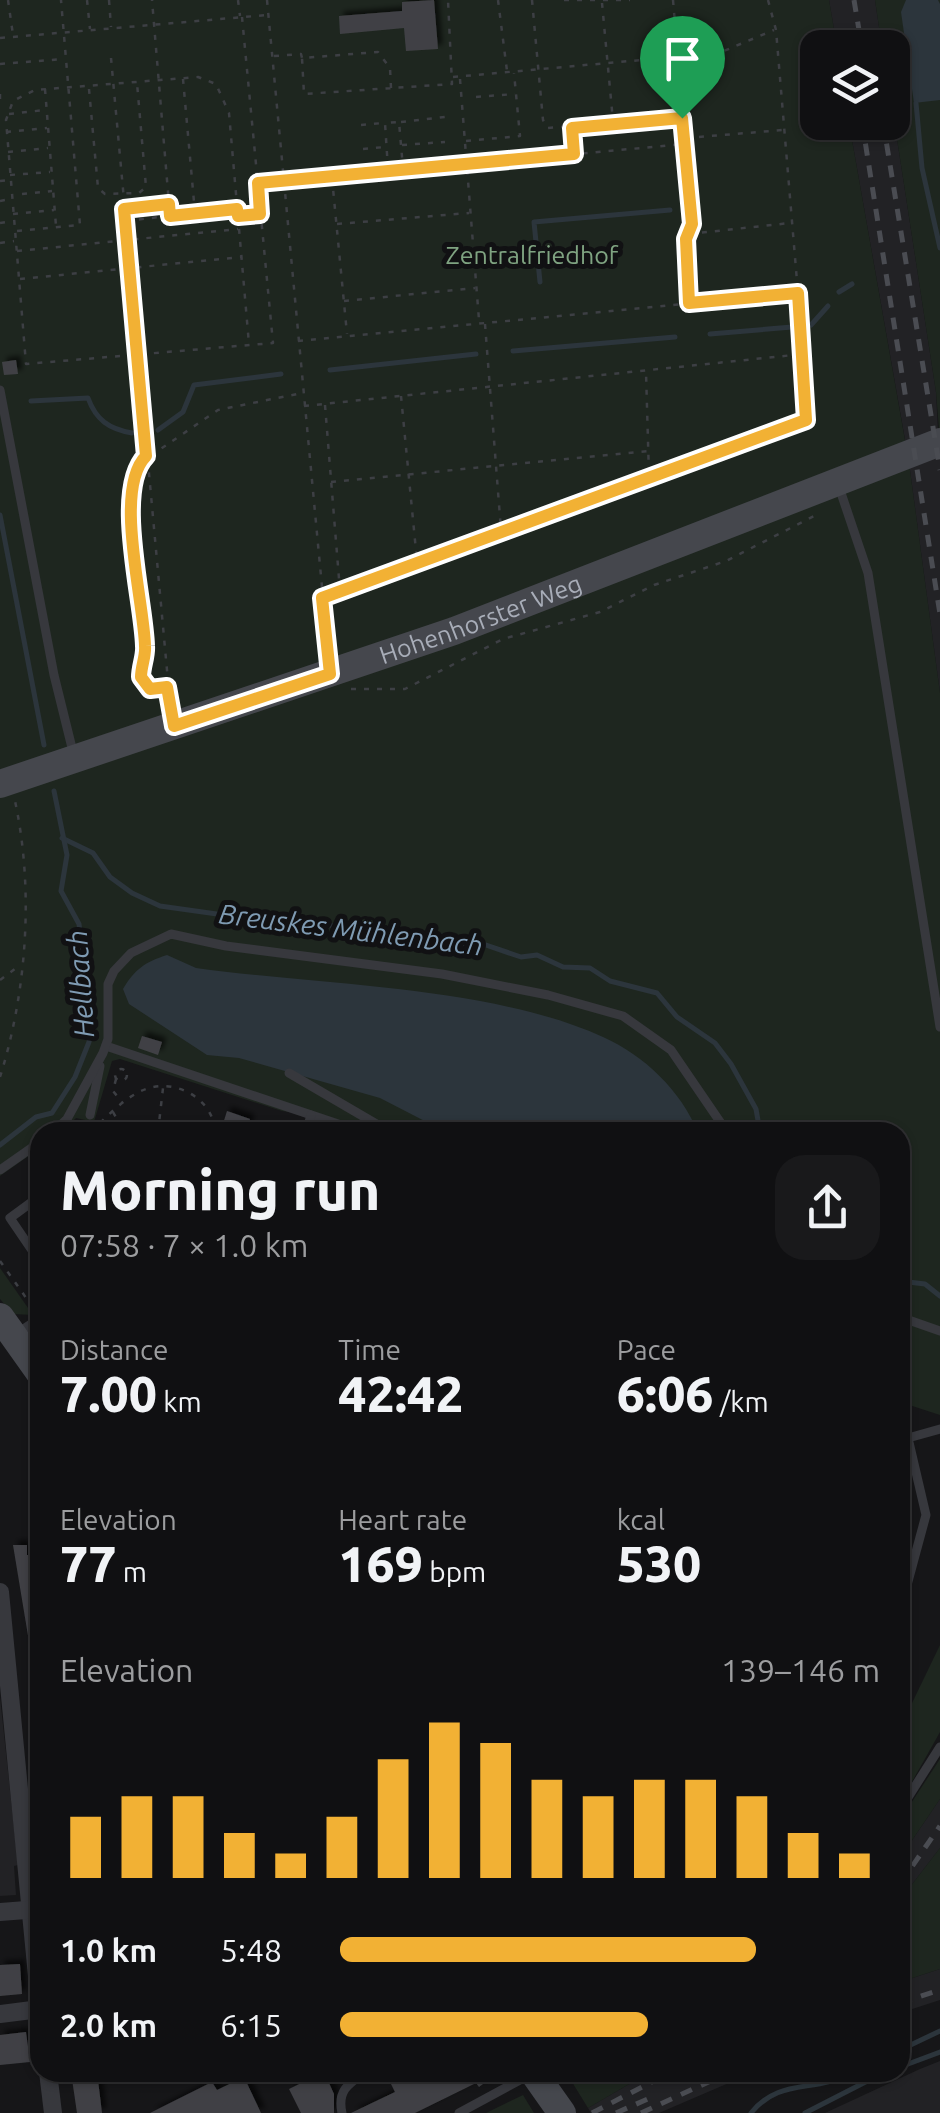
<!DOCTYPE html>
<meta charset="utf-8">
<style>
:root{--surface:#101012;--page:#19191b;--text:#f1f3f6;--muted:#9c9d9f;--line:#303032;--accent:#f2b134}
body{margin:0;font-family:Ubuntu,sans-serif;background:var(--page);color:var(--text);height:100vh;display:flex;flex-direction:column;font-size:38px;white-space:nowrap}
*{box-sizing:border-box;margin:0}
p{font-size:32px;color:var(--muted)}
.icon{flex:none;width:55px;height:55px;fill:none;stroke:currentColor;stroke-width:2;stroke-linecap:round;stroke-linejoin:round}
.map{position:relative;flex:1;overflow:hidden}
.drawer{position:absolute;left:30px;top:1122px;width:880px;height:960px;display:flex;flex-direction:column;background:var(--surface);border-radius:30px;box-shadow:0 2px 8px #0004,0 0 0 2px var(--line)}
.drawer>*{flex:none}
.tools{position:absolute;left:800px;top:30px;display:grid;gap:20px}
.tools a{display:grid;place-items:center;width:110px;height:110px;border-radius:20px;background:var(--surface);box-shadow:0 2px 8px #0004,0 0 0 2px var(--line);font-size:50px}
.pin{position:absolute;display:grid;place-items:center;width:85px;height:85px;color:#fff;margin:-102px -42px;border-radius:50% 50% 50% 0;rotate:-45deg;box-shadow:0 0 10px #0007}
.pin .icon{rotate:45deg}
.round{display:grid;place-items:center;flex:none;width:105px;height:105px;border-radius:30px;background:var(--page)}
.overview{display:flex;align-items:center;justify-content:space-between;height:170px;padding:0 30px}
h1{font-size:55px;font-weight:800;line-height:75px}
.figures{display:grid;grid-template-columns:repeat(3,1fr);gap:15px;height:170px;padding:10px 30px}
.figures div{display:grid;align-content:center}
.figures b{font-size:50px;font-weight:800}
.figures small{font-size:28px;font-weight:400}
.figures p{font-size:28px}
.chart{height:280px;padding:20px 30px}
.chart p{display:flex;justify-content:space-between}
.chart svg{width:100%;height:180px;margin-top:10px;stroke:var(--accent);stroke-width:6}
ul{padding:0 30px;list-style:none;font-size:32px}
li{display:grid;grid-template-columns:160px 120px 1fr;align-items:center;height:75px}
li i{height:25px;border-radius:12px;background:var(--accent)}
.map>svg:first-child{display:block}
.built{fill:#222225}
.green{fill:#1e261f}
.water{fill:#2c353c}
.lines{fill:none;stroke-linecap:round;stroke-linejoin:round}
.stream{stroke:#2c353c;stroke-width:5}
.building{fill:#404145;filter:url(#shadow)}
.path{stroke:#3d3f44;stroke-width:2.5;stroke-dasharray:5 8;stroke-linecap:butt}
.lane{stroke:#37383d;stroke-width:9}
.street{stroke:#37383d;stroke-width:18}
.secondary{stroke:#45474d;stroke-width:28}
.rail{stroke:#4a4c52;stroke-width:5;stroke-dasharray:12 10;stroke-linecap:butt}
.route-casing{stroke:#fff;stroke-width:20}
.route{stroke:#f2b134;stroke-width:12}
.labels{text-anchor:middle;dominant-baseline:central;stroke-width:10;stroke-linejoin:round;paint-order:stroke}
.park-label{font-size:25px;fill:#7fa381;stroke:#111113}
.street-label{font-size:25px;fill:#a8adb8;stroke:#111113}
.water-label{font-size:28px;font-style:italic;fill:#7f9bb3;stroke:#111113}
</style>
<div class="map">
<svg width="940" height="2113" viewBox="0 0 940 2113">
<defs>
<filter id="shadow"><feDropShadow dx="4.5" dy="-4.5" stdDeviation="2.5" flood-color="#0009"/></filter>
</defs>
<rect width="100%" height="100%" fill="#161618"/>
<g class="built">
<path d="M829,0H875L882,47H837Z"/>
<path d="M893,113L936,392L938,432L906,445L849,123L892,122Z"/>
<path d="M940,451V693L909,463Z"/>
<path d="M0,1697L18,1865L14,1866L16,1895L0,1896Z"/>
<path d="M940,1799V1848L900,1900V1858Z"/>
<path d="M940,1969V2000L900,2013V1982Z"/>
<path d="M940,2061V2113H825L920,2069Z"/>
<path d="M648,2073H752L659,2113H591L588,2108Z"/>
</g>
<g class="green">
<path d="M0,0H829L837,47L818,48V122L849,123L909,463L940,693V1415L900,1402V1132H416L282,1111L120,1059L112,1061L94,1122L76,1118L62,1132H40V1148L0,1176Z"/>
<path d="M875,0H940V442L936,392L893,113L892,48L882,47Z"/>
<path d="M0,1268L33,1315L13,1314L0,1299Z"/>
<path d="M940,1645V1732L900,1803V1728Z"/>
<path d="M940,1759V1799L900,1858V1820Z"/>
<path d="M940,1848V1969L900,1982V1900Z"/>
<path d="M589,2073V2072L648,2073L588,2108L572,2082Z"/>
<path d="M523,2095L534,2113H486Z"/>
</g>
<g class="water">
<path d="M906,0H938L940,4V100L914,103L901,12Z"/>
<path d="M167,955L196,968C318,985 492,986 603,1037C645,1056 680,1090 698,1132H446L380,1098L239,1058L207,1055L129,1004L123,989C135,969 145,962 167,955Z"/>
</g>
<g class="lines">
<g class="stream">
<path d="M916,103L922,168L940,248"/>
<path d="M540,282L534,222L670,210"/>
<path d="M839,292L852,284"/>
<path d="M811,325L828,306"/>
<path d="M710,334L792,327"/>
<path d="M513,351L675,337"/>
<path d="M330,370L476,354"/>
<path d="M31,401L88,398C96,420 109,429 132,433"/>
<path d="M158,430L183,412L194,385L281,374"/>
<path d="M0,515L44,745"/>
<path d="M62,838L93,853L110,877L132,893L160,906L267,921L315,919L340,929H368L394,937L442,936L452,945L480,943L521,957L537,955L563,967L590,968L610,981L657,993L677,1017L715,1043L731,1064L756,1109L760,1132"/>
<path d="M0,1145L36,1117L52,1113L75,1077L89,1042L91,1026L79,924L61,891L67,855L54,791"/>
<path d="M900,1281L925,1284L940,1296"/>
<path d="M900,2050L940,2031"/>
<path d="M900,2067L940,2052"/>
<path d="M751,2113C780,2077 814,2094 853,2072"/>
<path d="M805,2113L885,2072"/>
</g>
</g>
<g class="building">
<path d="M434,0L438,49L406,51L404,28L340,34L339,16L402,11V2Z"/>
<path d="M16,360L18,374L4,375L2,362Z"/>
<path d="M142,1036L162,1042L158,1055L138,1048Z"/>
<path d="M227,1111L250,1119L246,1132L222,1127Z"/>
<path d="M13,1545H27V1555H40V1672H34Z"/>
<path d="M20,1964L22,1994L0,1996V1965Z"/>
<path d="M26,2032L30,2062L0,2065V2035Z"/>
<path d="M71,2072H97L102,2113H77Z"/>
<path d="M324,2072L334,2094V2113H301L289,2089Z"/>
<path d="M385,2072H419L421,2078L432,2072H499L479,2087L476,2083L415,2113H351L395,2092Z"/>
<path d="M244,2077L261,2113H150L212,2082L217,2090Z"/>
</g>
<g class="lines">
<g class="path">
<path d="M8,0L13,35"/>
<path d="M87,0L90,29"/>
<path d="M109,0L111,27"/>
<path d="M238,0L240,16"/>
<path d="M267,0L328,651"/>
<path d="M498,0L507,71"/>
<path d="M532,0L543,120L548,128L681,118"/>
<path d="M564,0H630"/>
<path d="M673,0L692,224L686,239L689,302"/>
<path d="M768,0L776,30L803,353"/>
<path d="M602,3L613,121"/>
<path d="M242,17L273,343L26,364L6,120L13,101L35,90L198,77L216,84L229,113L249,344"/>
<path d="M0,38L267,15"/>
<path d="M274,56L301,54L302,58"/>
<path d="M111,58L170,703"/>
<path d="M0,64L64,59"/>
<path d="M453,77L719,53L774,30"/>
<path d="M183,79L195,213L237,209"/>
<path d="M460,79L479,320"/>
<path d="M391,88L390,68L378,52L302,58L304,94L452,84L448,0"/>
<path d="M45,89L56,226"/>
<path d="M89,89L98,188L105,194L139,193L146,187L137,83"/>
<path d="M0,94V100"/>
<path d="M476,97L515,94"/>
<path d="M9,114L45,110"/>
<path d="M401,122L445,117"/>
<path d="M361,125L383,123"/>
<path d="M572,129L573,151"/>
<path d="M6,132L47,128"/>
<path d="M686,138L783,130"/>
<path d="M466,141L520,136L514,73"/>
<path d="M402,145L445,142"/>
<path d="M363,149L385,147"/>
<path d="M8,152L48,148"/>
<path d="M388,169L385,123L399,122L403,168"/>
<path d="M10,175L50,172"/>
<path d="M332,178L347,334"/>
<path d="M0,181L9,180"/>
<path d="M259,183L685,144"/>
<path d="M22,194L52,191"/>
<path d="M0,201L10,199"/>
<path d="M126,209L169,204L152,0"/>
<path d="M13,214L54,210"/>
<path d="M239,216L260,214"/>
<path d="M126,221L193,213"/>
<path d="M0,223L12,221"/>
<path d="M337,224L469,213"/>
<path d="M17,231L80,225L61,0"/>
<path d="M689,234L790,223"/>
<path d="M0,243L14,241"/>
<path d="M17,251L238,229"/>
<path d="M20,279L241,257"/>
<path d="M344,301L475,288"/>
<path d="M485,324L501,530"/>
<path d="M298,341L798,293"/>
<path d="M401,396L417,561"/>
<path d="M325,405L340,591"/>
<path d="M304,406L803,354L806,421L649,476"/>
<path d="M331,482L648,451"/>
<path d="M323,597L649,476L646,372"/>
<path d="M165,687L150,689L141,677L145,643L134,573L137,465L218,410L302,393"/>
<path d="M351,689H405L503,639L600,612L654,585L726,561L820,513"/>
<path d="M0,980L19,966"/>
<circle cx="121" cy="1075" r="6"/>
<path d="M0,1077C27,991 34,889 15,801"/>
<path d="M116,1079L113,1091L122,1102"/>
<path d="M113,1112L124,1132"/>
<path d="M91,1132C106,1117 126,1096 146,1089C177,1078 214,1100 215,1132"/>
<path d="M158,1132L163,1088"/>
<path d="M0,1261L34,1309"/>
<path d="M30,1394L40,1409"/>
</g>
<g class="lane">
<path d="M0,390L54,675L74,756"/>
<path d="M838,484L868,573L940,1027"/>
<path d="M106,1046L362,1132"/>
<path d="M289,1073L390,1132"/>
<path d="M90,1115L100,1066"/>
<path d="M53,1132L67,1119L103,1053L108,1039V984L114,971L131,953L171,934L226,946L442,974L548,995L623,1016L671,1050L727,1132"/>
<path d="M306,1132L311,1115"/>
<path d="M0,1170L40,1142"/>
<path d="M40,1196L10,1218L40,1262"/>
<path d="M900,1317L940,1331"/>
<path d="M16,1334L40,1318"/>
<path d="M900,1431L908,1438L926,1515L900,1611"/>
<path d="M908,1438L940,1429"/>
<path d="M900,1810L940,1747"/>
<path d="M342,2113C337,2091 348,2084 365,2072"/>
<path d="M459,2113L531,2074"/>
</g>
<g class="street">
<path d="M0,1592L40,2007"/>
<path d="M0,1912L39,1909"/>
<path d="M0,2014L40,2009"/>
<path d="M48,2072L53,2113"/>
</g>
<g class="secondary">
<path id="s1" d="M0,784L454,631L940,442"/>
<path d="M0,1317L40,1373"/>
<path d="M533,2072L562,2113"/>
</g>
<g class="rail">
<path d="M854,0L862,48"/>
<path d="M862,122L940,614"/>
<path d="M883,122L940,470"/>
<path d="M900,1884L940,1826"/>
<path d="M900,2003L940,1990"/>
<path d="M592,2113L671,2072"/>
<path d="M616,2113L650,2098"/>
<path d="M641,2113L730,2072"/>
</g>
</g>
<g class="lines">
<defs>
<path id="route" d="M682,118L692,224L686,239L689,303L798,293L806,420L322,598L330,674L174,726L167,687L150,689L141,677C141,666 146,656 145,646C144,601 113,489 146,456L124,209L169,204L170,216L237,209L238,216L260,214L258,183L574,154L572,128Z"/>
</defs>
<use href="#route" class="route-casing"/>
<use href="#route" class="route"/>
</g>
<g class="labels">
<g class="park-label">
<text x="532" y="255">Zentralfriedhof</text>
</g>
<g class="street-label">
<text stroke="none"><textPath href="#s1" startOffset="508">Hohenhorster Weg</textPath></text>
</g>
<g class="water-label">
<text transform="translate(351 929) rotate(7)">Breuskes Mühlenbach</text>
<text transform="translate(80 984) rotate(-94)">Hellbach</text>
</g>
</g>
</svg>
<div class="tools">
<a><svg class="icon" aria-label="layers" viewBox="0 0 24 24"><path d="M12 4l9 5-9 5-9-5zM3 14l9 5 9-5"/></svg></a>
</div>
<div class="pin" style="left:682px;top:118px;background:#1e9e55"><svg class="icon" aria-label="arrive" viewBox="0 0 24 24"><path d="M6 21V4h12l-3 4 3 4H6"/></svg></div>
<section class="drawer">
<div class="overview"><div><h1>Morning run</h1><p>07:58 · 7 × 1.0 km</p></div><a class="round"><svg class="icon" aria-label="share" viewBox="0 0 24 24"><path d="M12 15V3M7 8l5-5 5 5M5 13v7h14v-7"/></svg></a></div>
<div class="figures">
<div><p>Distance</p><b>7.00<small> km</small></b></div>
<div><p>Time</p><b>42:42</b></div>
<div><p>Pace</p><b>6:06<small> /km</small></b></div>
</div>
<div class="figures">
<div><p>Elevation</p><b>77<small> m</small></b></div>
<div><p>Heart rate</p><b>169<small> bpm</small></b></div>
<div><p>kcal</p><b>530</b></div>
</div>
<div class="chart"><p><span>Elevation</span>139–146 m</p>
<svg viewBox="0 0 160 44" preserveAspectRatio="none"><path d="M5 44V29M15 44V24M25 44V24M35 44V33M45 44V38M55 44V29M65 44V15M75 44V6M85 44V11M95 44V20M105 44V24M115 44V20M125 44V20M135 44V24M145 44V33M155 44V38"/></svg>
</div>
<ul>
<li><b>1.0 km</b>5:48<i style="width:77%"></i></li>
<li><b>2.0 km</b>6:15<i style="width:57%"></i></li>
</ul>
</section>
</div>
